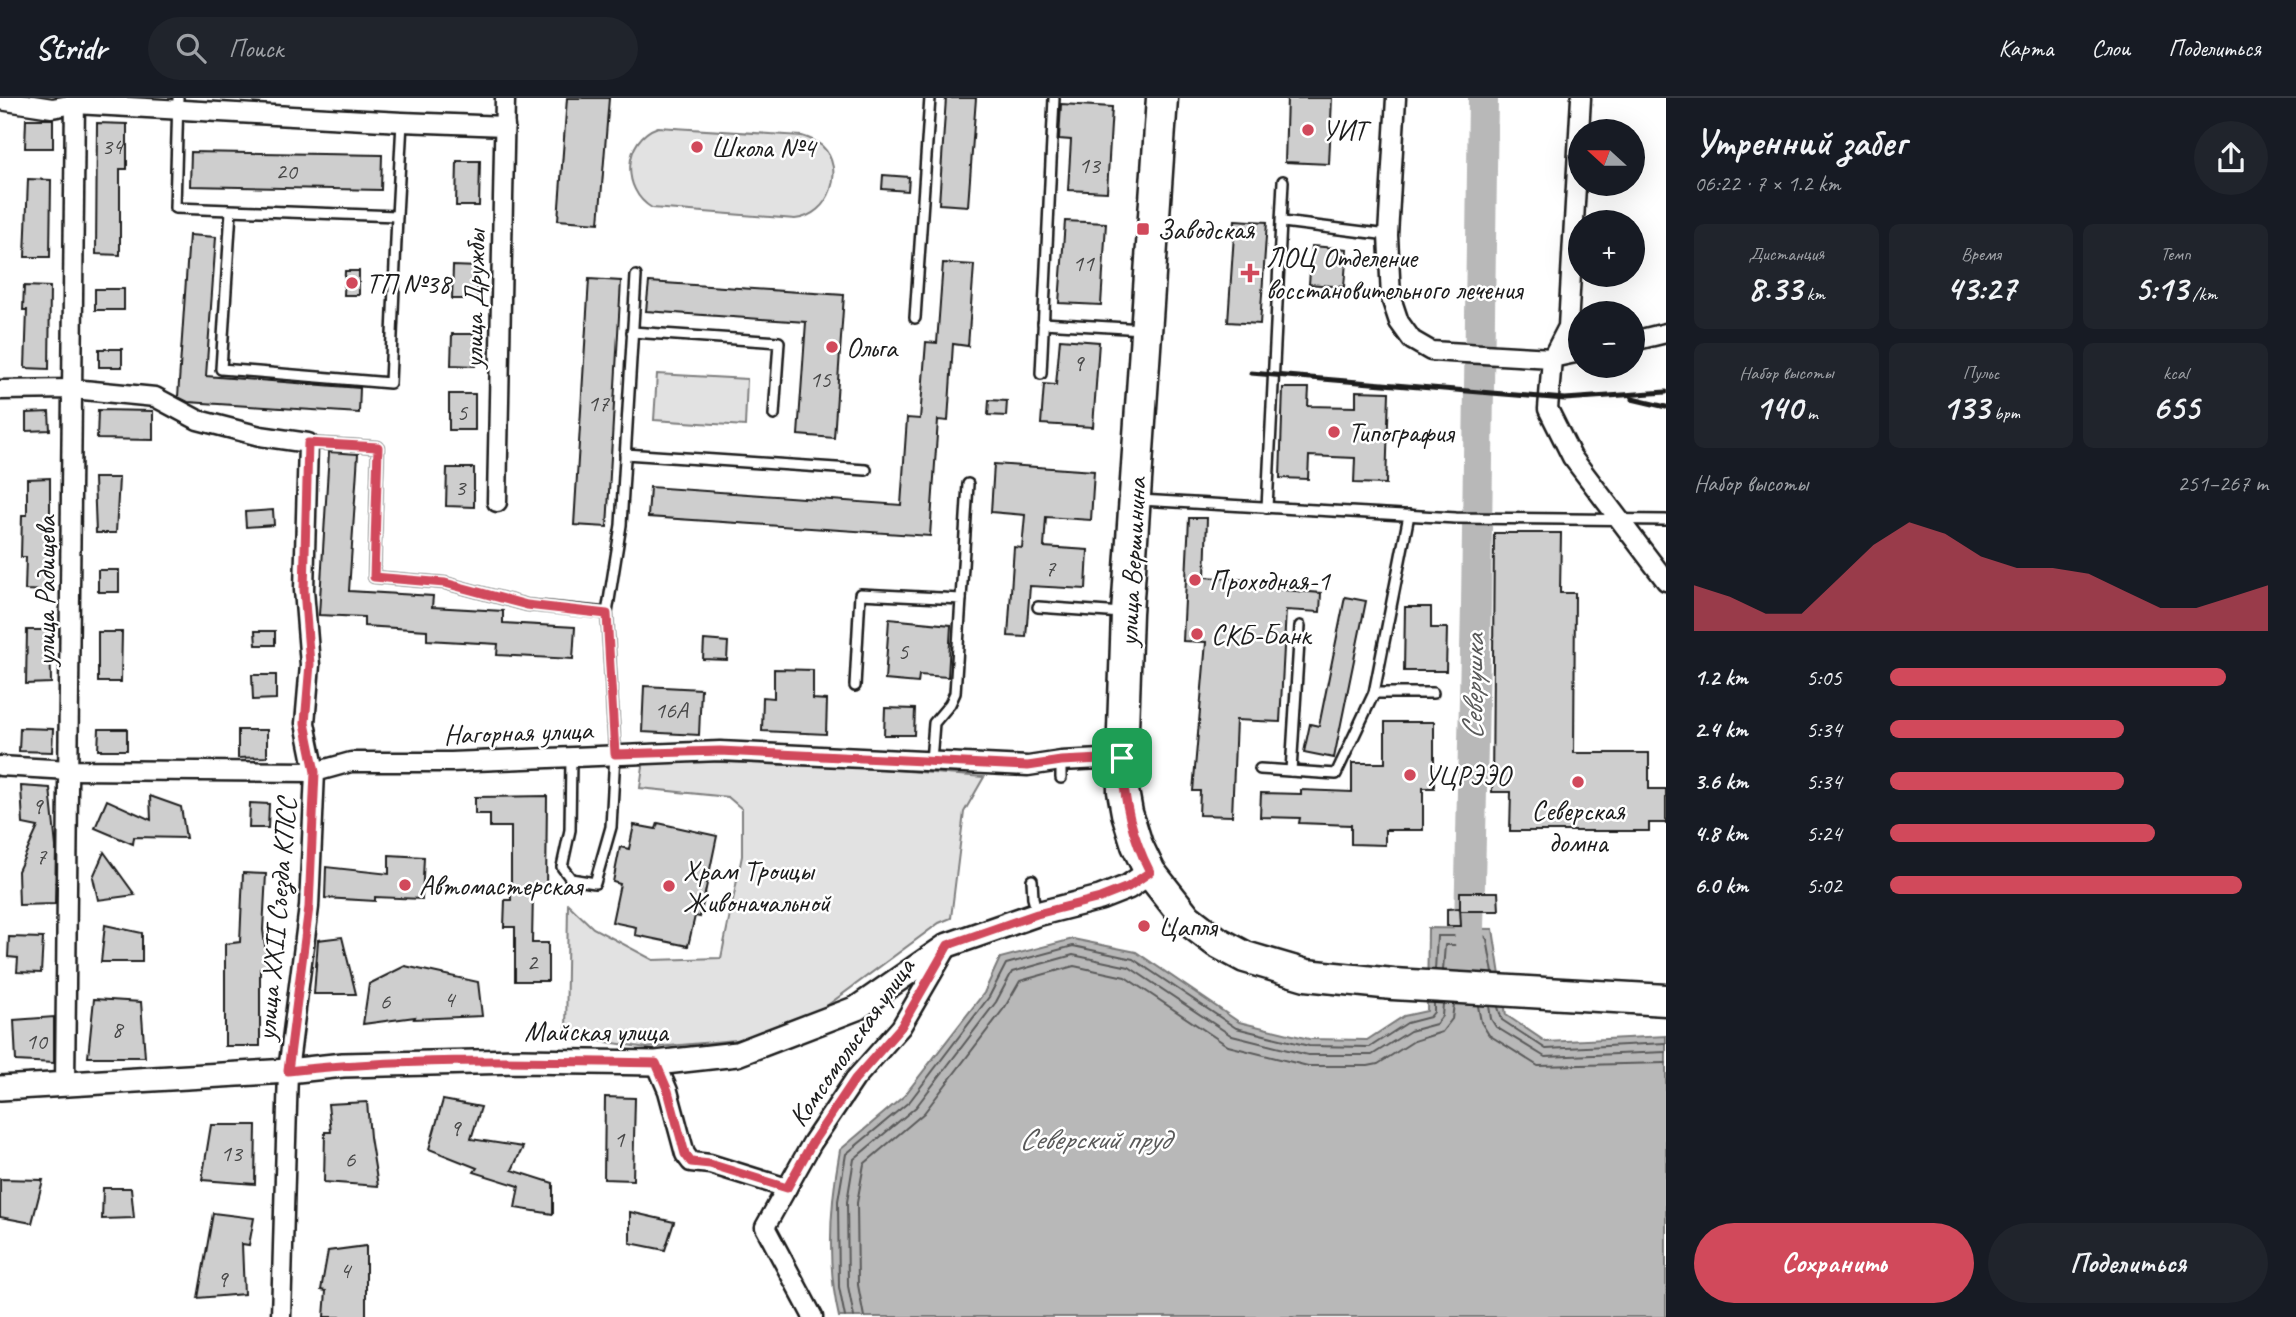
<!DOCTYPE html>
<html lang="ru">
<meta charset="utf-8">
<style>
:root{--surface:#171b24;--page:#20242c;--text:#f1f3f6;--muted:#9ea1a6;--line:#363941;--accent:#d1495b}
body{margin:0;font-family:Caveat,sans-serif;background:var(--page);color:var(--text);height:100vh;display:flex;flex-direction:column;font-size:26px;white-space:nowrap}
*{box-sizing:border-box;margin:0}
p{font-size:23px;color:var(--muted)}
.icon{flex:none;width:38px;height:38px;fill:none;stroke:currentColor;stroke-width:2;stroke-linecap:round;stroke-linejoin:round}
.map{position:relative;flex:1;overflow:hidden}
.panel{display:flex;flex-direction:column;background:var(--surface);width:630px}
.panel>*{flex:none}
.needle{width:46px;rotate:291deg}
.fabs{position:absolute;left:1568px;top:21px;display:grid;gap:14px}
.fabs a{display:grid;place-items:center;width:77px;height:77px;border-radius:50%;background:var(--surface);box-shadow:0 7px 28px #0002;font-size:35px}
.pin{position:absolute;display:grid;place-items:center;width:60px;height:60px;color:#fff;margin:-30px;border-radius:14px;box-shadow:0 4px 10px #0006}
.round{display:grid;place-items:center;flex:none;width:74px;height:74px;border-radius:37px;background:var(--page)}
.head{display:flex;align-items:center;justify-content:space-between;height:119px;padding:0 28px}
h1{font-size:38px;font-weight:600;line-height:52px}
.metrics{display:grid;grid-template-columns:repeat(3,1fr);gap:10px;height:119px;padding:7px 28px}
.metrics div{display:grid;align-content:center;border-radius:10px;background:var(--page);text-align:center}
.metrics b{font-size:35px;font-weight:600}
.metrics small{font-size:19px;font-weight:400}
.metrics p{font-size:19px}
.chart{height:196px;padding:14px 28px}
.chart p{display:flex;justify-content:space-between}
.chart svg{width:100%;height:126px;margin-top:7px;fill:var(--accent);opacity:.7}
.cta{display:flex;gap:14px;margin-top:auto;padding:14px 28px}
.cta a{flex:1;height:80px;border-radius:42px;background:var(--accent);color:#fff;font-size:28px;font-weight:600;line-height:80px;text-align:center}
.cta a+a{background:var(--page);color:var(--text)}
ul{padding:0 28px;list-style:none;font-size:23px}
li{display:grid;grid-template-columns:112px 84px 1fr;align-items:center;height:52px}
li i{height:18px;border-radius:9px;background:var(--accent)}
header{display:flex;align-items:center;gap:42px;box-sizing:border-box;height:98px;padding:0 35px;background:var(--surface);border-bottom:2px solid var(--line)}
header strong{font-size:33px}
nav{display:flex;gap:38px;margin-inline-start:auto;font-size:24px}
.search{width:490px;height:63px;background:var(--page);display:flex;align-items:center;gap:18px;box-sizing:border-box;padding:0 24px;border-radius:38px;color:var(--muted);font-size:26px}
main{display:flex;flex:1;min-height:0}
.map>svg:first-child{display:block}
.green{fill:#e2e2e2;stroke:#7f7f7f;stroke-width:2}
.water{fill:#b8b8b8;stroke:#7a7a7a;stroke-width:2}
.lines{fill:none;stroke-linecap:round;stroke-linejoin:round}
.shore{stroke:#5a5a5a;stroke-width:2}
.river{stroke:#b8b8b8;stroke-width:30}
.building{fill:#cecece;stroke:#1c1c1c;stroke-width:2}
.service-casing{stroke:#1c1c1c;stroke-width:14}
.minor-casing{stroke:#1c1c1c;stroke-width:23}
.tertiary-casing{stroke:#1c1c1c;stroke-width:28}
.primary-casing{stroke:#1c1c1c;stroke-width:35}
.service{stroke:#fff;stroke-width:9}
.minor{stroke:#fff;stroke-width:18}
.tertiary{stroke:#fff;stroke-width:23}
.primary{stroke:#fff;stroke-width:30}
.rail{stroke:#1c1c1c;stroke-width:5}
.route-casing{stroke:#fff;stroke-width:14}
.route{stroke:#d1495b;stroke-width:9}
.poi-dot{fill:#d1495b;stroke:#fff;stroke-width:2.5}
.labels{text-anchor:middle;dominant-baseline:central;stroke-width:5;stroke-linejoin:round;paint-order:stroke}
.number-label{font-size:24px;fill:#484848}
.poi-label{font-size:28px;fill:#1c1c1c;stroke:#fff;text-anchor:start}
.street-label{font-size:28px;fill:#1c1c1c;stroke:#fff}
.water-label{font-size:30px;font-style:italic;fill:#5a5a5a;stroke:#fff}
</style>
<header>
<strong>Stridr</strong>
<div class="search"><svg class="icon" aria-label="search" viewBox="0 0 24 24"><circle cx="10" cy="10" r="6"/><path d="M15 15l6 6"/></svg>Поиск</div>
<nav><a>Карта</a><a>Слои</a><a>Поделиться</a></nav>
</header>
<main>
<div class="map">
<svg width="1666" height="1219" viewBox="0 0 1666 1219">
<rect width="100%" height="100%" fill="#fff"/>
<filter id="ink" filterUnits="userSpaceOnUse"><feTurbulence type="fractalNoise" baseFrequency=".0143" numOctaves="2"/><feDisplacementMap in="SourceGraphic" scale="14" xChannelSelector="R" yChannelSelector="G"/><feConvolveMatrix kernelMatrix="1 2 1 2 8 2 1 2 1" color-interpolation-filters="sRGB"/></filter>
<g filter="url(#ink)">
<g class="green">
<path d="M658,29L802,38C809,40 816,43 822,48C846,71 830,118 795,121L652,110C621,92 623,41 658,29Z"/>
<path d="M657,276L747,281L745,328L654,322Z"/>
<path d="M644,661L869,670L984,679L964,714L951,820L939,825L821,912L747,941L647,950L566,938L568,806L593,830L653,862L721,860L742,758V711L728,699L640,690Z"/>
</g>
<path class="water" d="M1428,830L1493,831L1506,917L1546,944L1666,938V1219H839C826,1164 830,1107 840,1052L904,998L984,895L1000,860L1073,841L1136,854L1239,924L1309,941L1367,942L1404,918L1427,913Z"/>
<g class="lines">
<g class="shore">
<path d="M1435,872L1437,838H1484L1487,841L1493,875"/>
<path d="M1443,872L1445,847H1476L1480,850L1484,875"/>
<path d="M1478,908L1481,924L1489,937L1538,968L1666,965"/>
<path d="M1489,908L1491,921L1496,929L1545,959L1666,954"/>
<path d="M1498,909L1502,922L1546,951L1666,945"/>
<path d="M845,1219L839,1189L838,1103L846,1056L910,1003L989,899L1006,866L1073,848L1133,861L1236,930L1309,948L1370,949L1407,925L1430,919L1434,914V905"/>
<path d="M854,1219L848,1188L847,1104L854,1061L916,1009L996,904L1012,874L1073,857L1129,869L1232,938L1308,957H1372L1410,933L1436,926L1442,918L1443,906"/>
<path d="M864,1219L858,1187L857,1105L864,1066L924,1015L1005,909L1020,883L1074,868L1125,879L1228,948L1308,968H1368L1378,966L1414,943L1442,934L1452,921L1454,906"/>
</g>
<path class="river" d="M1472,871L1469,831L1476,507L1483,0"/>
</g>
<g class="building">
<path d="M567,0H609L599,125L558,122Z"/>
<path d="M946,0H976L968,108L939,106Z"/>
<path d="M1287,0H1332L1329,66L1285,64Z"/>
<path d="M1061,6L1112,9L1107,94L1068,92L1071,42L1059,41Z"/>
<path d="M26,21H53V50H25Z"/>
<path d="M97,25L127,26V71H120V157L96,156Z"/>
<path d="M191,54L382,57L381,92L190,88Z"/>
<path d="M457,63H480L479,108H456Z"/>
<path d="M883,77L909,79L908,93L882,91Z"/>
<path d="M28,81L51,82L50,159H25Z"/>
<path d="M1235,122L1267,124L1260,226L1228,224Z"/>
<path d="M1065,123L1106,125L1101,207L1059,205Z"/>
<path d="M189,137L216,139L206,278L360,290L359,315L188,304L178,299Z"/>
<path d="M1312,148L1347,151L1344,189L1309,186Z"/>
<path d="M943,165L974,167L968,248L953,246L948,323L938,322L930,438L648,419L650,389L901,407L907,320L920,321L926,244L937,245Z"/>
<path d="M453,168L478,169L477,201H452Z"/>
<path d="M345,173H359V197H344Z"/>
<path d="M589,181L621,183L607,429L574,427Z"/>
<path d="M649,184L844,197L834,340L798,337L806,224L646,213Z"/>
<path d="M24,188L50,189L49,271L25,270L27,212H23Z"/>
<rect x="95" y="191" width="29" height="21"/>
<path d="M452,236H476L475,268L451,267Z"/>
<path d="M1060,241L1099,244L1093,329L1041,326L1044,286L1056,287Z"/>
<rect x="99" y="251" width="23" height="18"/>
<path d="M1283,290H1309L1308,308L1356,309V293L1389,294L1386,386L1354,385L1355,360L1309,358L1308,381L1280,380Z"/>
<rect x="449" y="296" width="26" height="36"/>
<path d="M989,302L1007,303L1006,318L988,317Z"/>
<path d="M98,312L153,313V342L97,341Z"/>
<path d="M49,314L50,332L26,333V315Z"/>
<path d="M329,354L358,356L349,493L433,498L432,509L503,513V525L575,529L573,561L497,557L498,546L427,542V532L364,528V519L319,517Z"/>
<path d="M994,366L1094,373L1091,422L1046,419L1044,449L1088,452L1086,491L1030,488L1026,539L1008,538L1014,449L1022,450L1025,417L991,414Z"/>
<path d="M447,370H474V409L446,408Z"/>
<path d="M50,380V493L25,492L26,459H21L22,417H27V381Z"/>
<path d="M94,380H119L116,435H96Z"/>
<path d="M273,412L274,427L246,429L245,414Z"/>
<path d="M1189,420H1207L1205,479L1247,482L1246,489L1321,495L1320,514L1286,512L1280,624L1236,622L1232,718L1199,717L1200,693H1193L1206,544L1183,543Z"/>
<path d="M1494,435H1561L1560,495H1575L1574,655H1649V691H1666V725H1649V733H1510L1511,694H1492Z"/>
<rect x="98" y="472" width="21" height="22"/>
<path d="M1345,499L1366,503L1334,660L1304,654L1310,626L1319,628Z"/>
<path d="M1405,509H1431V530H1447L1446,573H1404Z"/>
<path d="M889,521L951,527L948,579L919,577L918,585L885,582Z"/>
<path d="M27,532H50L51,585L26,586Z"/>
<path d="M255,533H275V547H256Z"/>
<path d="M98,534H122L121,584H98Z"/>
<path d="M704,542L728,544L727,562L703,561Z"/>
<path d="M774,571L813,572V601L827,602L826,636L762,633L763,599L774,600Z"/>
<path d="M252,577H276V601L253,602Z"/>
<path d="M644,588L701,591L699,637L642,634Z"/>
<path d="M885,610L915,611L914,637H884Z"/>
<path d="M1385,624H1434V690H1423V732H1385V747L1351,746V727L1299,725L1300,720L1260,719L1261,695L1301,696V692L1352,694V665H1385Z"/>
<path d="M20,630L53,631L52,654L19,653Z"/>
<path d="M99,631H127V652H98Z"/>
<path d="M238,632H267V659L238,660Z"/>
<path d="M21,688L50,690L56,749L55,806L19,807L18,773L38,729L23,726Z"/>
<path d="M150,698L181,709L186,740L134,739L133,746L95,730L107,702L151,722Z"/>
<path d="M547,698L546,794H533L532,845H548V883H515V829H504L505,802H511V729H490V716H475V699Z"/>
<path d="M250,705L269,706L268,730H249Z"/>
<path d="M658,725L717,738L700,819L695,818L688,848L635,837L636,829L612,824L620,786L613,784L620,749L629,751L634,727L656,731Z"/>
<path d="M104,754L135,797L98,802L93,779Z"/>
<path d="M389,757L424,759L422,801L375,799V803L325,800L326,769L389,776Z"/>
<path d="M243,775L266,776L263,832L268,870H260V948H225V846L240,844Z"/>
<path d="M1460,794H1498L1499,813H1460Z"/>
<path d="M1460,810L1461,828H1447V811Z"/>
<path d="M105,827L142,835V864H101Z"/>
<path d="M9,839L43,840L41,875L17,874L18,860L8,859Z"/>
<path d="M342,839L356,896H314L318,842Z"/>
<path d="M405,868L478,884L482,918L414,921L415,919L363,926L369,886Z"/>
<path d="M94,901L141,904L145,959H88Z"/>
<path d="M54,919V965L16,963L14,922Z"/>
<path d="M605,999L635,1000L633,1082L604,1081Z"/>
<path d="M443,1002L481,1009L471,1041L523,1049L512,1072L553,1085V1116L515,1110L519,1088L474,1074L477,1070L429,1051Z"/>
<path d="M367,1004L370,1039L378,1088L324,1084L325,1034H331L328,1006Z"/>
<path d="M211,1027H256L255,1086L202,1082Z"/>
<path d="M0,1081L43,1082L32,1125L0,1119Z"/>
<path d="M103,1090H131L134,1120L102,1121Z"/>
<path d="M630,1114L674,1124L665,1152L630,1145Z"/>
<path d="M213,1115L254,1120L249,1147L242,1146L244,1196L198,1200Z"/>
<path d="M366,1148V1219H324L326,1193L321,1192L328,1153Z"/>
</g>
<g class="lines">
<defs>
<g id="service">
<path d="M178,0L175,110L397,118L402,24"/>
<path d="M231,113L221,271L390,285L397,118"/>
<path d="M1283,124L1388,137"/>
<path d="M915,220L930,0"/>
<path d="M1043,225L1143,231"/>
<path d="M632,234L779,244L774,317"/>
<path d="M1041,276L1054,0"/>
<path d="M308,345L378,349L374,479L445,485L527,507L607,515"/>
<path d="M625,356L866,372"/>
<path d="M1140,402L1456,420L1666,422"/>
<path d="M1267,410L1283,83"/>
<path d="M961,501L968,386"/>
<path d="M1038,509L1122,515"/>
<path d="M855,588L860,496L961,501L955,595L950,606L934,625L931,663"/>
<path d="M1374,595H1433"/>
<path d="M571,660L570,732L562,769L571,781L595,785L611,729L615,656L607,515L621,427L636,178"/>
<path d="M1260,671L1336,676L1374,595L1409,417"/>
<path d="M1291,673L1300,528"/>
<path d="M1061,680V663"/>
<path d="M1032,782L1033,800L1037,815"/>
</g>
<g id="minor">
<path d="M1396,0L1388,137L1391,200L1399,224L1412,242L1431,253L1552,260L1580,254"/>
<path d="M1581,0L1568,229L1552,260L1548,311L1572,359L1666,483"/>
<path d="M0,2L52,10L75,6L402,24L505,28"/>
<path d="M1633,243L1666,235"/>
<path d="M0,292L73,291L155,299L198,322L260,338L308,345L304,492L310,567L305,625L315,674L309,809L288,973L281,1219"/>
<path d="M497,404L505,0"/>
<path d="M0,668L69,672L315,674L351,664H451L720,653L1028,668L1061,663L1122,660"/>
<path d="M656,965L668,993L685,1056L691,1064L710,1066L787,1090"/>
<path d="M65,987L75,0"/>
<path d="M813,1219L765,1129L812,1045L855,981L901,929L947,850"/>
</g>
<path id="tertiary" d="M0,990L288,973L343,967L520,963L656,965L737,956L857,910L948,847L1037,816L1100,800L1128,789L1150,774"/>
<path id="primary" d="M1162,0L1127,515L1122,660L1123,693L1127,715L1137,747L1150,774L1187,821L1217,844L1245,859L1306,877L1393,886L1666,902"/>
</defs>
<use href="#service" class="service-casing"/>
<use href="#minor" class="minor-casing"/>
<use href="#tertiary" class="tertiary-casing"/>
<use href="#primary" class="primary-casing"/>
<use href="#service" class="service"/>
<use href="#minor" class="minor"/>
<use href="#tertiary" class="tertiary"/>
<use href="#primary" class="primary"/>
<g class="rail">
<path d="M1251,275L1565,301L1666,294"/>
<path d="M1632,301L1666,309"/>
</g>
</g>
</g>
<g class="lines" filter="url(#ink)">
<defs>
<path id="route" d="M308,345L378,349L374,479L445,485L527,507L607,516L615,656L720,653L1028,668L1061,663L1122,660C1123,701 1131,737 1150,774L1128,789L1100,800L1037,816L948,847L901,929L855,981L812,1045L787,1090L710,1066L691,1064L685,1056L668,993L656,965C534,963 410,959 288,973L309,809L315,674L305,625L310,566L304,492Z"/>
</defs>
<use href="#route" class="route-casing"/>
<use href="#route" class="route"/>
</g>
<g class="poi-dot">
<circle cx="1308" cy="32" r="7"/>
<circle cx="697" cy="49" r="7"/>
<rect x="1136" y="124" width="14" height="14" rx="3.5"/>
<path d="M1246.5 164.5h7v7h7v7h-7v7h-7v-7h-7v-7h7z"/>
<circle cx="352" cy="185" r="7"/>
<circle cx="832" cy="249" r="7"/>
<circle cx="1334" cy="334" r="7"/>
<circle cx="1195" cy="482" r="7"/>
<circle cx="1197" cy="536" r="7"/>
<circle cx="1410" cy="677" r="7"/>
<circle cx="1578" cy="684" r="7"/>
<circle cx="405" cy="787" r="7"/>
<circle cx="669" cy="788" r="7"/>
<circle cx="1144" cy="828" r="7"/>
</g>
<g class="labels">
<g class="number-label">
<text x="112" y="48">34</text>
<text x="1089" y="67">13</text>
<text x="286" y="73">20</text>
<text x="1083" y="165">11</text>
<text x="1078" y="265">9</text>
<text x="820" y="281">15</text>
<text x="598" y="305">17</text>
<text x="462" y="314">5</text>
<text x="460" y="389">3</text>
<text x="1050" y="470">7</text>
<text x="903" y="553">5</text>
<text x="671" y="612">16А</text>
<text x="37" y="708">9</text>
<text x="41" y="758">7</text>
<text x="532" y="864">2</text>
<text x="449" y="901">4</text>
<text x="385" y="903">6</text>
<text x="117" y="931">8</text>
<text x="36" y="943">10</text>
<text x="455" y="1030">9</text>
<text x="619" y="1041">1</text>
<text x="231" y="1055">13</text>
<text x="350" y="1061">6</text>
<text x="345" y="1172">4</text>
<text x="222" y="1181">9</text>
</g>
<g class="poi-label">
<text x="1322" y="32">УИТ</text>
<text x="711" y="49">Школа №4</text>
<text x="1157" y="131">Заводская</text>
<text x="1266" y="159">ЛОЦ Отделение<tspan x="1266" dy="32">восстановительного лечения</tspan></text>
<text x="366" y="185">ТП №38</text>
<text x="846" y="249">Ольга</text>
<text x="1348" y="334">Типография</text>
<text x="1209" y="482">Проходная-1</text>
<text x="1211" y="536">СКБ-Банк</text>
<text x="1424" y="677">УЦРЭЭО</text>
<text x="1578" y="712" text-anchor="middle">Северская<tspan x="1578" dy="32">домна</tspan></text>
<text x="683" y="772">Храм Троицы<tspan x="683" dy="32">Живоначальной</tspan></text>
<text x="419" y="787">Автомастерская</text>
<text x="1158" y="828">Цапля</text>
</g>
<g class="street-label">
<text transform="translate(474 201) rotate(-89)">улица Дружбы</text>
<text transform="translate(1132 464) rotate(-87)">улица Вершинина</text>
<text transform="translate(45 493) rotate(-90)">улица Радищева</text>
<text transform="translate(518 634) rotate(-2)">Нагорная улица</text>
<text transform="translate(276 821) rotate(-85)">улица XXII Съезда КПСС</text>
<text x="596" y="933">Майская улица</text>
<text transform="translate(851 944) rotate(-55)">Комсомольская улица</text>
</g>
<g class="water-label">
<text transform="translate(1473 589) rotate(-89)">Северушка</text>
<text x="1094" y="1041">Северский пруд</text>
</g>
</g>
</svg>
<div class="fabs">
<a><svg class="needle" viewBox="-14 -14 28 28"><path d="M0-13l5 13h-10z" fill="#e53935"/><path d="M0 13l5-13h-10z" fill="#9ea1a6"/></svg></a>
<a>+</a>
<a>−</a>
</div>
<div class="pin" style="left:1122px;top:660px;background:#1e9e55"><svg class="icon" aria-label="arrive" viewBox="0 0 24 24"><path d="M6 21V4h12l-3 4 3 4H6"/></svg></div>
</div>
<section class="panel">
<div class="head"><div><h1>Утренний забег</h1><p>06:22 · 7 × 1.2 km</p></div><a class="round"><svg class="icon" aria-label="share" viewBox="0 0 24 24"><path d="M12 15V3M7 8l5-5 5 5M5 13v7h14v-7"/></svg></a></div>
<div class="metrics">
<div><p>Дистанция</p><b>8.33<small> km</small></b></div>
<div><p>Время</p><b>43:27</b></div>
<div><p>Темп</p><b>5:13<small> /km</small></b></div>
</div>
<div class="metrics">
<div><p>Набор высоты</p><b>140<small> m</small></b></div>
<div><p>Пульс</p><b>133<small> bpm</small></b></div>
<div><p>kcal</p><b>655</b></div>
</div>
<div class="chart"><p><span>Набор высоты</span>251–267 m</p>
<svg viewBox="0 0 160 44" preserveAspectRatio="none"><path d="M0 44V28L10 32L20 38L30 38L40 26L50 14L60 6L70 10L80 18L90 22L100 22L110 24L120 30L130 36L140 36L150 32L160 28V44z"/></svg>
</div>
<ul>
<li><b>1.2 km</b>5:05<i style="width:89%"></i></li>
<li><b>2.4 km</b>5:34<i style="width:62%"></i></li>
<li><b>3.6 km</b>5:34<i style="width:62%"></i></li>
<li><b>4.8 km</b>5:24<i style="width:70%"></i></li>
<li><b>6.0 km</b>5:02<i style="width:93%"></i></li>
</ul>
<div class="cta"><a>Сохранить</a><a>Поделиться</a></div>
</section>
</main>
